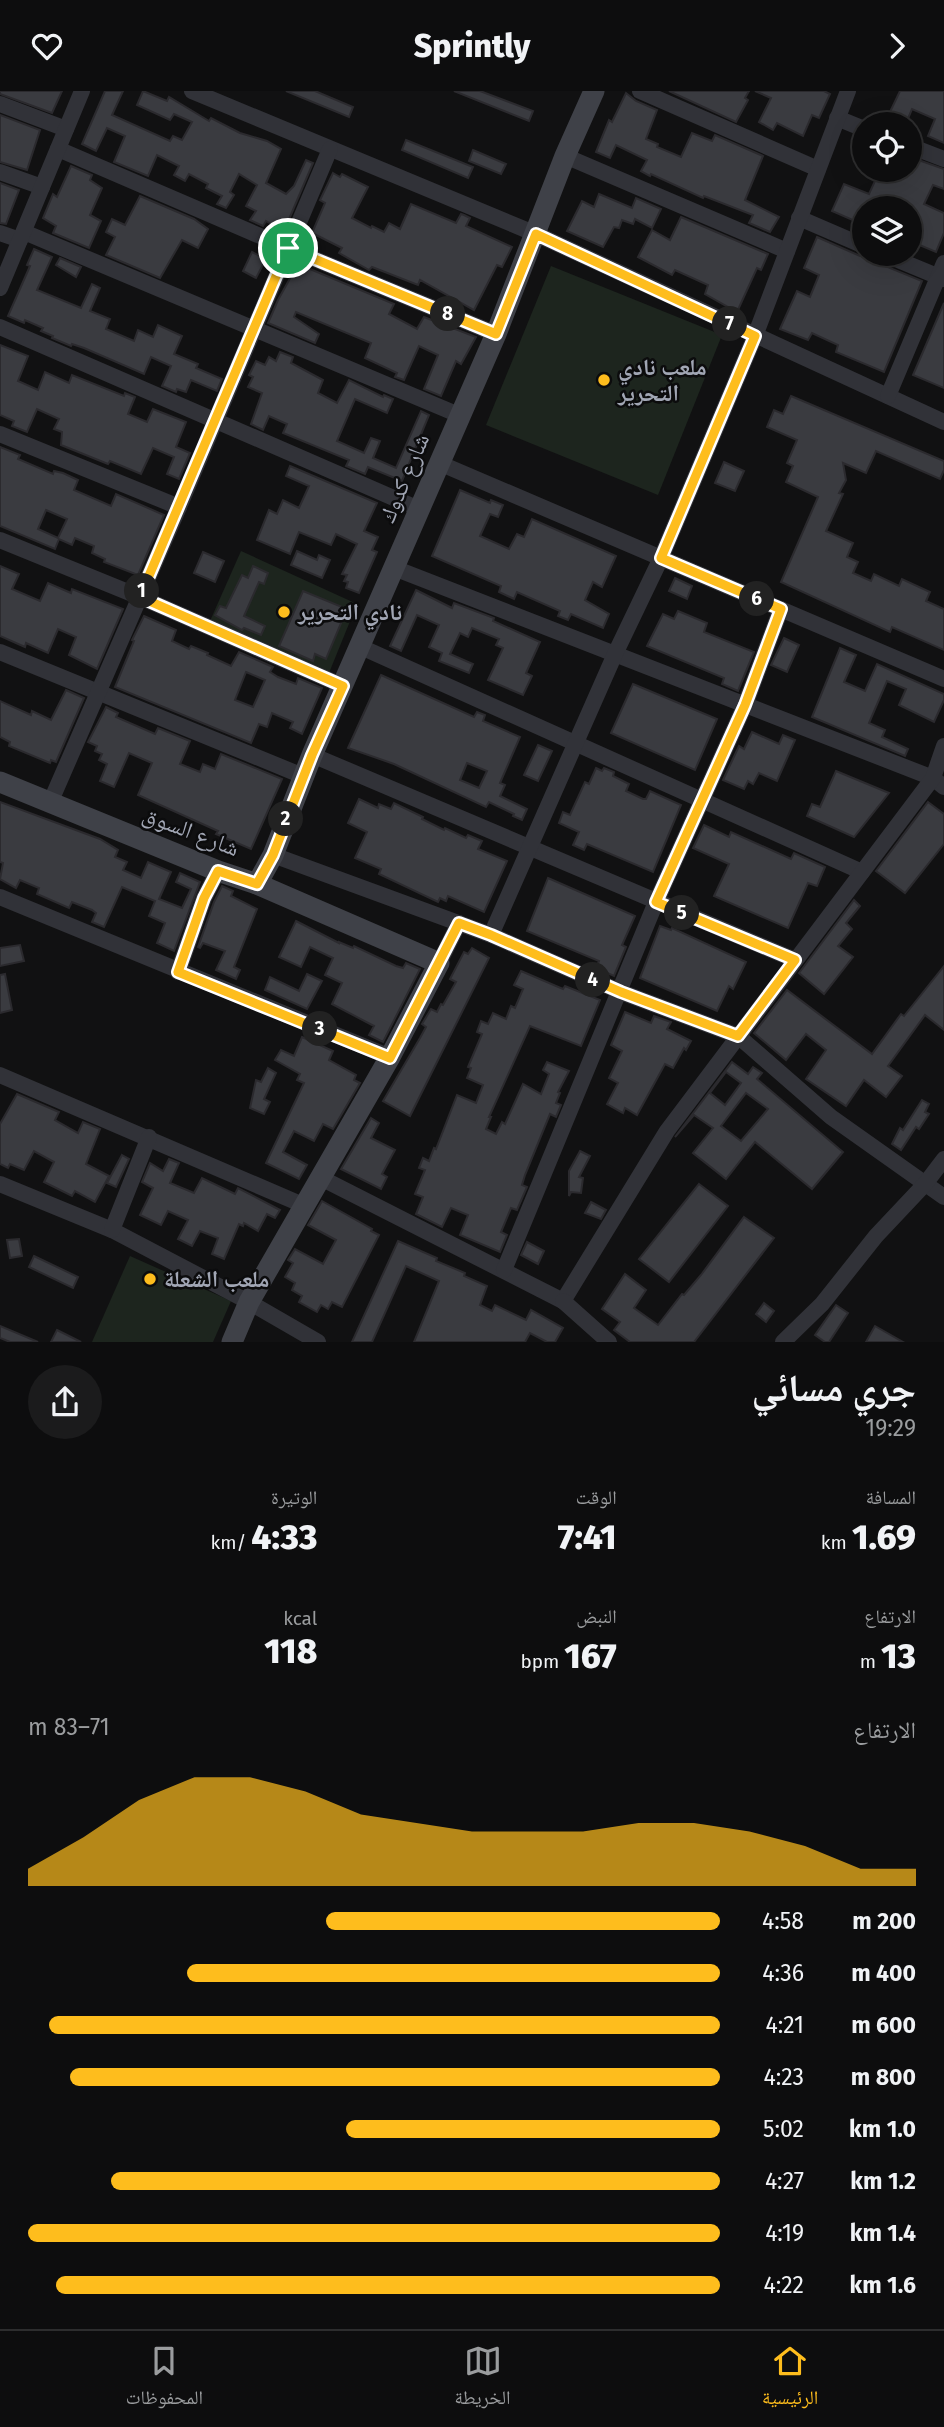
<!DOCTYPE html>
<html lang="ar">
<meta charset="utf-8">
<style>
:root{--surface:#0d0d0e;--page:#1b1b1c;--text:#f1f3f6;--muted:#9a9c9e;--line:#2d2d2e;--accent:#febd1d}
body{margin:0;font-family:"Fira Sans","Noto Naskh Arabic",sans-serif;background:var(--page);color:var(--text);direction:rtl;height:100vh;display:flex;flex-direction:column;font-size:26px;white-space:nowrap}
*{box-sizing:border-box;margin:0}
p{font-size:23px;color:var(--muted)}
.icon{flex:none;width:38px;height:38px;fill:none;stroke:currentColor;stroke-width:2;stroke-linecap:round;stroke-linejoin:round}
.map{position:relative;height:1251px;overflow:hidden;direction:ltr}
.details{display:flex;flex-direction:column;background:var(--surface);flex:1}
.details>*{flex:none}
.fabs{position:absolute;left:852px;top:21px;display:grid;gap:14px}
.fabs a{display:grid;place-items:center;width:70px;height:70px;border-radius:50%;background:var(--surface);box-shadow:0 7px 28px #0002,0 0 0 2px var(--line);font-size:35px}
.pin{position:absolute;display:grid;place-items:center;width:60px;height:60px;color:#fff;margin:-30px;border:4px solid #fff;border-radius:50%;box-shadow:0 2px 7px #0007}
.km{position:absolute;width:35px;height:35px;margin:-18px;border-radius:50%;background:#222;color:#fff;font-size:19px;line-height:35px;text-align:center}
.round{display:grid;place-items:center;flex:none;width:74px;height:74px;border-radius:37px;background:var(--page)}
.overview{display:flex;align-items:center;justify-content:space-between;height:119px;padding:0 28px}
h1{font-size:38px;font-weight:800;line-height:52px}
.stats{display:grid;grid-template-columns:repeat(3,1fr);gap:10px;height:119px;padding:7px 28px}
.stats div{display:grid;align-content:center}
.stats b{font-size:35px;font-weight:800}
.stats small{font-size:19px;font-weight:400}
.stats p{font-size:19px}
.chart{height:196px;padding:14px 28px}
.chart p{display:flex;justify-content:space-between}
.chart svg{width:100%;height:126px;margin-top:7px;fill:var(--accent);opacity:.7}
ul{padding:0 28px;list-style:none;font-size:23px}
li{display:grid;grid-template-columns:112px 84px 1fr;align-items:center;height:52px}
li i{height:18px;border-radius:9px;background:var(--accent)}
header{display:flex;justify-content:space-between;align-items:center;height:91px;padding:0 28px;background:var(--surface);font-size:32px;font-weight:800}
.menu{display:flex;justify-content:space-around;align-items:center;height:98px;border-top:2px solid var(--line);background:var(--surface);font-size:19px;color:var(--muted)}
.menu a{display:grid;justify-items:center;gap:4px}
.menu .selected{color:var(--accent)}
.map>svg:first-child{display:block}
.green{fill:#1d251e}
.building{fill:#3a3b40;stroke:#2b2a2e;stroke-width:2;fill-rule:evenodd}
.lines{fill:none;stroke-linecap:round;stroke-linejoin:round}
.street{stroke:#313238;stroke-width:16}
.secondary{stroke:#3f4148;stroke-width:21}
.route-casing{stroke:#fff;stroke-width:14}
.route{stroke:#febd1d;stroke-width:9}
.poi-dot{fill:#febd1d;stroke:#0c0c0d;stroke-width:2.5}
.labels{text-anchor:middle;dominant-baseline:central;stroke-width:5;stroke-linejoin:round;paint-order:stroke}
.poi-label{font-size:23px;font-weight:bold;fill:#a1a6b4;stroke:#0c0c0d;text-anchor:start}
.street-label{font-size:23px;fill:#a1a6b4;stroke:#0c0c0d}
</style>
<header><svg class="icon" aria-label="forward" viewBox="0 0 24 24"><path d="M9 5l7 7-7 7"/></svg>Sprintly<svg class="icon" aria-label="heart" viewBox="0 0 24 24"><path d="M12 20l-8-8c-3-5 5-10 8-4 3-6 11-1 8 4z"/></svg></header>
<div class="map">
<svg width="944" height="1251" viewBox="0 0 944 1251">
<rect width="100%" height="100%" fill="#111112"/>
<g class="green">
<path d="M551,175L722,244L658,404L486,334Z"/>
<path d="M241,460L357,513L329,582L210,530Z"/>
<path d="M130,1165L231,1210L213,1251H92Z"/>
</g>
<g class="building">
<path d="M0,0H62L52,22L0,3Z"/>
<path d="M105,0H123L112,24L170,50L173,45L182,49L192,31L174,23L170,29L137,14L143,0L167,10L169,6L209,30L211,27L240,42L267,50L281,58L266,92L286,103L294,95L306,69L313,72L284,140L266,130L263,135L250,129L256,120L246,115L257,94L239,83L230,101L234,104L226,117L217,113L222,105L206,97L208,93L189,83L185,90L174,84L179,75L157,64L148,85L114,71L125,45L107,37L96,60L82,53Z"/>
<path d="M286,0H315L353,16L349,26Z"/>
<path d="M454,0H480L533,20L529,30Z"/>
<path d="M669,0H749L745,7L748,9L736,31Z"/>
<path d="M755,0H824L830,3L819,27L812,24L803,45L777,32L773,39L759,31L771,7Z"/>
<path d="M900,0H944V52L928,45L935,28L912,18L907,30L889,23Z"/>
<path d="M626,2L636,10L657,19L646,48L658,53L657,56L681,66L692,42L712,50L715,44L763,65L745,109L779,126L770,141L749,132L753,124L704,105L703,107L651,83L650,85L641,80L647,69L616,54L610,67L596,61L609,29L612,31Z"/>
<path d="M0,24L40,39L27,79L0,71Z"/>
<path d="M406,49L473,76L468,87L402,59Z"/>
<path d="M473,59L506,73L501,83L469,70Z"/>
<path d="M910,66L944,78V98L933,94L924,113L944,122V142L936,161L910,150V117H864V134L832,120L844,93L869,103L880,79H910Z"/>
<path d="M71,75L92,84L90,89L102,97L90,124L101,130L89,157L53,142L56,135L43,127L53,103L57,106Z"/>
<path d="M333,82L340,86L342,83L368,96L352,127L371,137L372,135L384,141L389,132L400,138L411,113L456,132L461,123L464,124L470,127L466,135L512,156L502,176L497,174L474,219L420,189L418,194L372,176L369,179L339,162L342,157L312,142L325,112L320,109Z"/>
<path d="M0,92L19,99L6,133L0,132Z"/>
<path d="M599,103L632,117L636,107L661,118L652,137L635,128L633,133L622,129L619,137L614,136L603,156L567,140L582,110L594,116Z"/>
<path d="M140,105L194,128L208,138L198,157L182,149L160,187L106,164L115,146L106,141L112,128L125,134Z"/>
<path d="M681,126L768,163L761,179L757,177L737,221L705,203L708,194L675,179L672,184L638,166L652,139L670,149Z"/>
<path d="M817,146L860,165L874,163L875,169L880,173L922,190L884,281L836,261L838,254L812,242L808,249L780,238L797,200L810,206L819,184L804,177Z"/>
<path d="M34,158L52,166L37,199L81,217L92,193L100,197L90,220L110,228L106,238L134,250L138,239L153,246L158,234L182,245L174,263L198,273L196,277L222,288L217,300L191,289L186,301L177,298L176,301L162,295L171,275L151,266L144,283L84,257L72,253L71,255L52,247L53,245L41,240L43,237L25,229L24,232L8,225L30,175L27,174Z"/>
<path d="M252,161L266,168L256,187L243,180Z"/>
<path d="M60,167L81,176L76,186L56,174Z"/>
<path d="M298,173L394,213L389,223L417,238L424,226L476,246L461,273L456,270L441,305L424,298L438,264L419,255L404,289L395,286L397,282L365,267L371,252L296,221L294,226L319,243L315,252L268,232L278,209Z"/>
<path d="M944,212V297L913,284Z"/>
<path d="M0,254L28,265L18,290L38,299L45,281L69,292L72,284L124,305L125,302L135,306L128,323L147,331L153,318L186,331L176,356L190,362L179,388L167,383L174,366L153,357L141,383L110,370L108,373L61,354L62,341L54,338L59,328L37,318L27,341L12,335L14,330L0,324Z"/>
<path d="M280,261L293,266L291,272L323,289L318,302L337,312L349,289L383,306L384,304L393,308L387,322L355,308L337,350L364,362L371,347L380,350L373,367L396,377L421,320L429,324L402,390L368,376L365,383L346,375L349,369L283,342L287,333L269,325L263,339L251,333L262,302L248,296L253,286L249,284L256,270L265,274L269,266L276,270Z"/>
<path d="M791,305L944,370V379L940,388L876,360L866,382L843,372L846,389L839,402L843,403L826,440L853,452L847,466L858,471L853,482L871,490L874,483L899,495L902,488L930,501L926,510L944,518V559L892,536L890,541L781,491L818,406L786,391L793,375L787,372L797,349L767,336L774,319L783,323Z"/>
<path d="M0,356L20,364L18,368L53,383L54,380L63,382L78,389L74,399L111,415L116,403L164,424L138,484L104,471L105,468L92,462L94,455L75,447L72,454L59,448L55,458L0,435ZM46,419L67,428L58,447L38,438Z"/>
<path d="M724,371L744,380L735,400L715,392Z"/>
<path d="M290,375L377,412L364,440L378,446L372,459L377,461L359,502L346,497L348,491L344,490L347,484L342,483L357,453L336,443L331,454L299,441L290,463L257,449L269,419L277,423L283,409L299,417L309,395L286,385Z"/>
<path d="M460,399L490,412L491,409L503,414L498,426L490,423L480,445L509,458L517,443L524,446L532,428L616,465L602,496L593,491L585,509L609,523L603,537L571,523L568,529L558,525L560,520L517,501L514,508L499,501L501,495L432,465Z"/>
<path d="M297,460L317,469L319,464L330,469L322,487L291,474Z"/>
<path d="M203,461L224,470L215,491L194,482Z"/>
<path d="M0,475L19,483L12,498L40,510L48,492L71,502L72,498L123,518L97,578L69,564L76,546L58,538L48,562L26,552L25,556L0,545Z"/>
<path d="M253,475L268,482L264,493L259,491L244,525L265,535L261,544L244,537L242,539L215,524L220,515L226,517L242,484L248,487Z"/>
<path d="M675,487L692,495L687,508L669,500Z"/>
<path d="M416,499L452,517L454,512L494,527L493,530L540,551L526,582L532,585L523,604L488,589L503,557L496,554L499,548L472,537L468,546L460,542L450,563L473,573L469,582L439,570L442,562L429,556L439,534L417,524L401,560L390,555Z"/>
<path d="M303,500L347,518L326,568L315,563L313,570L279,555Z"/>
<path d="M678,520L707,532L704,541L754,561L738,600L722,593L724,587L647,555L663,523L674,528Z"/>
<path d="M144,525L176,539L172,550L189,558L191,555L208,562L207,564L231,575L239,561L273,576L270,581L278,586L296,593L298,587L322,597L302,643L290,637L293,631L272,622L267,636L259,633L251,652L115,596L134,550L132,549ZM246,581L265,589L253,616L235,609Z"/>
<path d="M784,547L799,554L787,581L771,574Z"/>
<path d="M840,557L856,564L844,591L865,600L877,573L944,603V609L934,631L899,614L906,598L887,590L869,632L885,639L882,646L908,658L905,665L812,626Z"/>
<path d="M381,584L474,626L477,621L485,624L483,630L520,646L500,692L505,694L500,705L527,718L522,729L513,725L514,723L489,711L486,716L394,673L348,657ZM467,672L487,680L479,697L460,689Z"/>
<path d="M633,593L717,628L695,679L611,642Z"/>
<path d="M66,599L84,607L56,671L51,669L50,672L9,655L10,651L0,646V610L31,624L32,620L51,629Z"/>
<path d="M106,616L118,622L116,626L155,643L158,637L190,650L180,673L200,681L203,673L215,678L221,663L282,688L251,758L216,743L218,740L138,704L152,672L129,662L114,696L100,690L107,673L99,669L102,663L95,660L97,655L88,651Z"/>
<path d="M752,641L779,653L783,644L795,649L777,690L759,682L753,693L748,690L744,698L723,689L739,655L744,658Z"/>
<path d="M538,654L552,660L538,690L524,684Z"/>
<path d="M596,677L602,680L604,677L614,681L613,685L629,693L626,700L643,708H646L650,700L681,714L653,781L587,753L584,759L573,754L579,741L559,732L563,721L570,724L585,691L589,693Z"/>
<path d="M836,680L889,702L854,746L807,725L812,713L820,716Z"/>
<path d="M359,708L378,717L379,713L391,718L394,712L423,726L422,728L444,739L445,737L466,747L468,744L482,750L478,758L507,770L484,821L448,805L446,810L440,807L438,811L379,783L381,778L355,767L367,741L348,732Z"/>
<path d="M0,711L100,748L118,759L115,766L127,771L123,779L141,787L148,771L171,781L159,808L182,817L191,798L176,791L180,782L200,791L174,860L157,852L165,832L149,825L155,810L122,796L104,836L92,831L96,822L92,819L72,811L69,817L37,803L39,797L20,789L16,797L0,788L3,772L0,771Z"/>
<path d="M928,711L944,723V753L905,802L876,780Z"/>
<path d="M704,734L729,746L731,741L791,768L794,762L825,776L817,795L808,792L788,837L714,805L729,773L693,757Z"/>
<path d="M548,787L635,825L622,854L626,856L614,885L596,877L599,870L527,840Z"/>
<path d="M222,795L233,800L231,805L257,818L234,876L240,879L236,888L216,879L225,860L203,852L200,857L198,856L214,811Z"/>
<path d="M854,809L860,815L846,832L852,838L838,855L853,866L824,903L799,882Z"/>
<path d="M296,830L339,852V851L353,857L354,855L396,875L403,877L406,872L420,878L383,951L369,944L374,935L332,913L342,892L325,884L333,867L310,856L301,876L279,866Z"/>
<path d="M660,835L671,839L672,837L746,871L733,898L729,895L717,920L640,887Z"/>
<path d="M20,854L24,870L0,875V857Z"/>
<path d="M472,857L489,867L410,1025L383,1010L420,947L426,936L422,933L431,918L437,921L441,913L443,914L456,891L450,888L464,861L468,863Z"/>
<path d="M944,875V939L925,924L888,975L902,985L886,1006L864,989L846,1015L806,988L826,959L806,943L786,969L754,942L787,899L872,963L901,923L904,925Z"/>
<path d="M521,880L563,898L565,895L600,909L581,955L530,935L489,1026H491L486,1038L496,1043L502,1031L505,1033L523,993L541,1003L549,983L543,979L547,971L569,980L558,1001L560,1002L556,1012L561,1014L556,1026L550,1023L525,1084L522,1094L527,1096L517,1119L511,1117L501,1141L507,1144L500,1161L460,1144L468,1124L451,1117L442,1136L416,1123L423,1106L415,1103L425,1079L419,1077L423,1067L429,1070L434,1057L436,1058L457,1004L476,1012L483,994L467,987L471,977L468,976L482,943L477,941L481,930L488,933L493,922L506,928L511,915L515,917L523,898L514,894Z"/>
<path d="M5,883L12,919L0,922V884Z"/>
<path d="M307,883L322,890L307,918L265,899L270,886L299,900Z"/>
<path d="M625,921L651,932L654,925L671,931L667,938L691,950L686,959L684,957L673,977L665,973L637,1024L625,1017L623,1022L607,1013L618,992L609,987L622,960L611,954Z"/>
<path d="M302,946L333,960L329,969L356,984L354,989L360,992L333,1038L323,1033L314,1050L294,1040L283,1061L307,1074L299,1088L266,1072L304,992L297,989L300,983L275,969L281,959L294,965Z"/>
<path d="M732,971L748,983L753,976L762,982L757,988L843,1061L812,1098L755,1051L726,1088L693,1062L713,1037L694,1024L675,1046ZM726,981L741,992L725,1014L710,1002ZM746,1002L768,1018L741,1050L721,1035Z"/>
<path d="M268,977L276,982L264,1008L270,1011L264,1023L250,1017L256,989L261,991Z"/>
<path d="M17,1003L59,1021L55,1029L78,1042L83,1031L100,1038L86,1073L109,1085L95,1111L75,1100L72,1105L44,1091L54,1071L34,1060L24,1079L10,1073L8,1077L0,1073V1033Z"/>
<path d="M922,1009L929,1013L925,1021L929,1023L919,1038L916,1036L901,1059L892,1053L900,1037L903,1039Z"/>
<path d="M371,1027L379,1032L371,1047L395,1059L382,1083L387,1086L381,1098L341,1078Z"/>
<path d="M580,1060L590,1065L579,1086L583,1087L581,1102L571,1101L569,1105V1080Z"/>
<path d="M122,1064L129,1068L116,1096L107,1092Z"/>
<path d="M169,1068L179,1072L170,1092L194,1102L202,1087L235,1103L238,1097L280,1119L275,1127L267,1123L258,1140L244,1132L243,1135L239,1133L224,1168L212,1163L218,1147L200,1140L192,1155L178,1148L188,1129L168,1120L161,1134L140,1124L153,1097L142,1091L150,1072L163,1080Z"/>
<path d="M699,1093L728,1115L669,1191L639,1168Z"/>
<path d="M322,1110L372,1138L371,1140L379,1144L342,1216L332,1211L328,1218L321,1214L317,1221L299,1211L302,1205L292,1199L295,1192L285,1186L293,1172L288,1169L295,1158L323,1173L336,1149L308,1134Z"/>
<path d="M591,1111L606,1119L601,1128L585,1122Z"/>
<path d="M744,1126L774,1147L694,1251H630L614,1239L620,1231L602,1218L625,1183L646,1199L634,1217L658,1234L682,1203L684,1204L701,1184Z"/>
<path d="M19,1148L22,1165L10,1167L7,1149Z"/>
<path d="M398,1150L437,1167L436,1170L465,1182L464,1185L487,1195L480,1214L492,1220L495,1214L526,1229L531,1219L563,1237L555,1251H547L530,1242L525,1251H414L439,1190L406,1175L372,1251H352Z"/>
<path d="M527,1151L544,1160L538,1173L521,1164Z"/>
<path d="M34,1165L78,1186L73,1197L29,1176Z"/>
<path d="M764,1212L774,1220L766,1231L756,1223Z"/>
<path d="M836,1214L848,1222L829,1251H825L815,1244Z"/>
<path d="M0,1235L38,1251H10L0,1247Z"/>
<path d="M875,1235L903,1251H866Z"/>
<path d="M57,1239L81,1251H51Z"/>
</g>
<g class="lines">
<g class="street">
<path d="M192,0L536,143L944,331"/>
<path d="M640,0L818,78"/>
<path d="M0,13L66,38"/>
<path d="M837,27L864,38"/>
<path d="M910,55L944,68"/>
<path d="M58,58L288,157L496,243"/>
<path d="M565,65L787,160"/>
<path d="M0,81L42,96"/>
<path d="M799,127L864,155"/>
<path d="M24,141L459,324"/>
<path d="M0,142L20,149"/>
<path d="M884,163L944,188"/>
<path d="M0,197L82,0"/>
<path d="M0,236L419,418"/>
<path d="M888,305L944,172"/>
<path d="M0,343L179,416"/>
<path d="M439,372L944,588"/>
<path d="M0,449L140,506L343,595"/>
<path d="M394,477L933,687L944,696"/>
<path d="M361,556L862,781"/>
<path d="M0,561L303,685"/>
<path d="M312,664L795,869"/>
<path d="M50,712L179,416L330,58"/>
<path d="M273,764L491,844L621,901L738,945L831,1026L944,1106"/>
<path d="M0,806L390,966"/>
<path d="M491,844L615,563L661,467L755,245L848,0"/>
<path d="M439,872L459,832"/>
<path d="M178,881L204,807L218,780"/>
<path d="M0,984L303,1114"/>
<path d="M321,1087L563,1210L667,1040L933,687L944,655"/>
<path d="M0,1093L112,1139L249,1211L318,1251"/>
<path d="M112,1139L149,1046"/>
<path d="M504,1179L656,811L745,614L781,518"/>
<path d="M563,1210L609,1251"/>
<path d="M783,1251L822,1213L876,1145L925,1093L944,1068"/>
</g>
<g class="secondary">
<path d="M0,691L218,780L257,793L439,872L390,966L249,1211L232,1251"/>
<path d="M257,793L273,764L312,664L496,243L565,65L594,0"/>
</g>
</g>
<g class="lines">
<defs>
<path id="route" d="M536,143L755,245L661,467L781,518L745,614L656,811L795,869L738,945L621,901L491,844L459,832L390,967L178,881L204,807L218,780L257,793L273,764L312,664L343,595L140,506L288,157L496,243Z"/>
</defs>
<use href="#route" class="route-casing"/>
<use href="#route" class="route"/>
</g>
<g class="poi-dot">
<circle cx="604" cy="289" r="7"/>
<circle cx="284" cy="521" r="7"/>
<circle cx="150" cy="1188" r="7"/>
</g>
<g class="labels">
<g class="poi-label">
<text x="618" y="276">ملعب نادي<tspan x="618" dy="26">التحرير</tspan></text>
<text x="298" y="521">نادي التحرير</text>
<text x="164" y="1188">ملعب الشعلة</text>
</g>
<g class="street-label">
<text transform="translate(404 387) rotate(-67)">شارع كدوك</text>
<text transform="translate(191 740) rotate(21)">شارع السوق</text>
</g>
</g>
</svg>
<div class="fabs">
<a><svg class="icon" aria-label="locate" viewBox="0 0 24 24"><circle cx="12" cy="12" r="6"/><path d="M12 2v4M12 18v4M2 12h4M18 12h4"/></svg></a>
<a><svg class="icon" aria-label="layers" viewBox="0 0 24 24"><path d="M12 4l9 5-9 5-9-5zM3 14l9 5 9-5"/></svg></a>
</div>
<div class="pin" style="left:288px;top:157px;background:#1e9e55"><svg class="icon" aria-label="arrive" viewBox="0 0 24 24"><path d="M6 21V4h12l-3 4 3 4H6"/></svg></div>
<b class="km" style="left:142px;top:500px">1</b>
<b class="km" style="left:286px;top:728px">2</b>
<b class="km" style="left:320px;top:938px">3</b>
<b class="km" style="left:593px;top:889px">4</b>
<b class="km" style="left:682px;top:822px">5</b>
<b class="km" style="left:757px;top:508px">6</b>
<b class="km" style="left:730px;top:233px">7</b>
<b class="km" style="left:448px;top:223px">8</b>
</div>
<section class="details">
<div class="overview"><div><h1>جري مسائي</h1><p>19:29</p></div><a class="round"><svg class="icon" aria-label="share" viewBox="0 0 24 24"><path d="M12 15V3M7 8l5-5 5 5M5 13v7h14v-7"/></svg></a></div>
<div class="stats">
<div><p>المسافة</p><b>1.69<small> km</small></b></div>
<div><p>الوقت</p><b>7:41</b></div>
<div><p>الوتيرة</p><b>4:33<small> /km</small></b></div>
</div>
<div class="stats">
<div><p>الارتفاع</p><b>13<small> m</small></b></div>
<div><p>النبض</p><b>167<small> bpm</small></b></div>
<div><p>kcal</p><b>118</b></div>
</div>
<div class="chart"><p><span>الارتفاع</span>71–83 m</p>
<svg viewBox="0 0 160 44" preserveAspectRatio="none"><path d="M0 44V38L10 27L20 14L30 6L40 6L50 11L60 19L70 22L80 25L90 25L100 25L110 22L120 22L130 25L140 30L150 38L160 38V44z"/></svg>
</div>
<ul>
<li><b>200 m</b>4:58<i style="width:57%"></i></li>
<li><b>400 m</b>4:36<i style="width:77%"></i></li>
<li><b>600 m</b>4:21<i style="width:97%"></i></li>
<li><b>800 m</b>4:23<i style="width:94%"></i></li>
<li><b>1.0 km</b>5:02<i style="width:54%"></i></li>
<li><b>1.2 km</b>4:27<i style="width:88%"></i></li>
<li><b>1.4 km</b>4:19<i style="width:100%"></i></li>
<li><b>1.6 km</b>4:22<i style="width:96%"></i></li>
</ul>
</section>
<nav class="menu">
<a class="selected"><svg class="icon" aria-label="home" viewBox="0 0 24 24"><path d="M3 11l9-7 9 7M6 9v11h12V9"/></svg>الرئيسية</a>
<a><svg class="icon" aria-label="map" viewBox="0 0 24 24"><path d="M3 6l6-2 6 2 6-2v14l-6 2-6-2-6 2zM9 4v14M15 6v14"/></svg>الخريطة</a>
<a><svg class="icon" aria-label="saved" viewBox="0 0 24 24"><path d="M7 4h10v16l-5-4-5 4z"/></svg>المحفوظات</a>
</nav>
